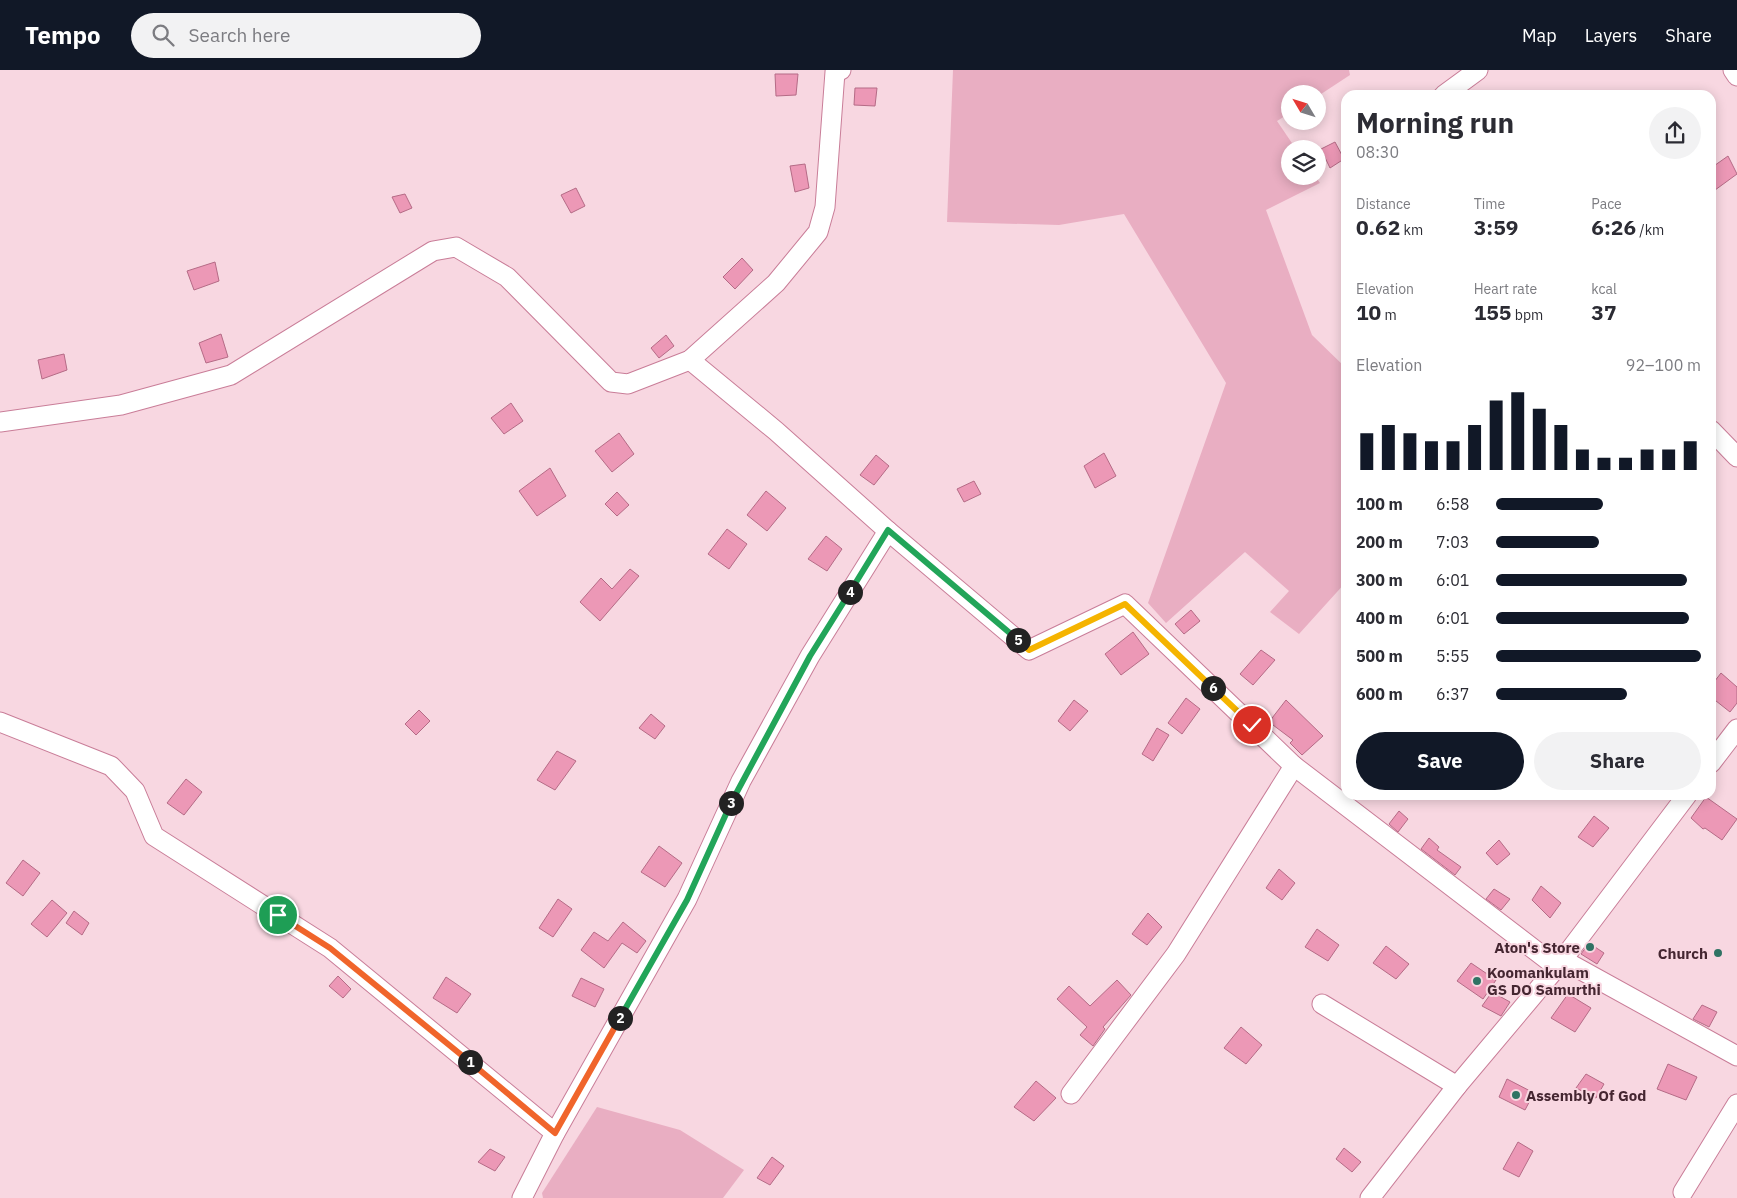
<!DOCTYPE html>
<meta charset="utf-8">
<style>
:root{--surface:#fff;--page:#f2f2f3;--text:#2b2b33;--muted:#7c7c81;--accent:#111827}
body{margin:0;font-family:"IBM Plex Sans",sans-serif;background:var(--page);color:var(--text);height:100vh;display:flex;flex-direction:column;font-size:19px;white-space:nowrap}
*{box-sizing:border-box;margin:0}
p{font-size:16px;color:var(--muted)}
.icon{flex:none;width:28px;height:28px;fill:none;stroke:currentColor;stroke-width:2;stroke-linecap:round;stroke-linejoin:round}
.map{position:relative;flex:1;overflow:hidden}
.details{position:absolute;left:1341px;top:20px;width:375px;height:710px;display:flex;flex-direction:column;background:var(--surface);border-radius:15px;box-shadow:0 2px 12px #0003}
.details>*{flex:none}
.needle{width:32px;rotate:308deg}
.controls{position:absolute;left:1281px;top:15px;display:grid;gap:10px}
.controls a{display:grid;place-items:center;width:45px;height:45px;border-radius:50%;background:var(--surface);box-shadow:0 2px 12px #0003;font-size:25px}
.pin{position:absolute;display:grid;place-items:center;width:42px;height:42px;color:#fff;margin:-21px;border:2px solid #fff;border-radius:50%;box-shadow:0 1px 5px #0007}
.km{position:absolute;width:25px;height:25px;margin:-12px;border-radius:50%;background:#222;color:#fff;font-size:14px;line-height:25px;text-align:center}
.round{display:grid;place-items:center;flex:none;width:52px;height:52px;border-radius:26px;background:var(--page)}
.overview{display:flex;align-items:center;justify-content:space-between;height:85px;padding:0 15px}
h1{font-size:28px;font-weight:800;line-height:38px}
.metrics{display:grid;grid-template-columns:repeat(3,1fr);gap:8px;height:85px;padding:5px 15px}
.metrics div{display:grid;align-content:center}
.metrics b{font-size:21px;font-weight:800}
.metrics small{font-size:14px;font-weight:400}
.metrics p{font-size:14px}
.chart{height:140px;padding:10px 15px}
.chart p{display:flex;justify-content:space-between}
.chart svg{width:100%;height:90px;margin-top:5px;stroke:var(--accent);stroke-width:6}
.action{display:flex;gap:10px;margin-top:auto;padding:10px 15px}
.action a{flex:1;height:58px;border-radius:30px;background:var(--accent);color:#fff;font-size:20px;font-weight:800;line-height:58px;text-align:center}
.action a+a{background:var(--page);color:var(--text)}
ul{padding:0 15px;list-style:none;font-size:16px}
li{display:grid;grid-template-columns:80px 60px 1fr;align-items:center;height:38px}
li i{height:12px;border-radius:6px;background:var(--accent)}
header{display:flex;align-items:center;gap:30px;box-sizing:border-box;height:70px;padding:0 25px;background:var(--accent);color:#fff}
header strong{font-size:24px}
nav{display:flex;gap:28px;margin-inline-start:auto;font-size:18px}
.search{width:350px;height:45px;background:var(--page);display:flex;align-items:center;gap:12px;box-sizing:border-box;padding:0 18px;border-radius:28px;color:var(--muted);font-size:19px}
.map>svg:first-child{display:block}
.green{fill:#e9aec2}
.building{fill:#ec98b6;stroke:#b56b86}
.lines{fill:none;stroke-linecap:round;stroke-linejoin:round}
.street-casing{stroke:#c97d98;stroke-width:21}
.street{stroke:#fff;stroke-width:19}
.split-1-casing{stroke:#fff;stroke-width:10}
.split-2-casing{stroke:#fff;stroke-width:10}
.split-3-casing{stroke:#fff;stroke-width:10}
.split-4-casing{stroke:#fff;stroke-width:10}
.split-5-casing{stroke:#fff;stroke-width:10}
.split-6-casing{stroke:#fff;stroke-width:10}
.split-7-casing{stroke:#fff;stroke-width:10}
.split-1{stroke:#f0652b;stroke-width:6}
.split-2{stroke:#f0652b;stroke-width:6}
.split-3{stroke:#22a559;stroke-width:6}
.split-4{stroke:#22a559;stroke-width:6}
.split-5{stroke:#22a559;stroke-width:6}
.split-6{stroke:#f5b400;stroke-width:6}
.split-7{stroke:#f5b400;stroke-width:6}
.poi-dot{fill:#307364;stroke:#f8d7e1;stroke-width:2}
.labels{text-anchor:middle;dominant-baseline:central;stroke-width:4;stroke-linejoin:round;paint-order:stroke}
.poi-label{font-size:15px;font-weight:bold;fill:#452631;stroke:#f8d7e1;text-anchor:end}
</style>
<header>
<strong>Tempo</strong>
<div class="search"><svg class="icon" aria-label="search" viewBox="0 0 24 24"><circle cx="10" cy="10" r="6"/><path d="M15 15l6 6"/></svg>Search here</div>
<nav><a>Map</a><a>Layers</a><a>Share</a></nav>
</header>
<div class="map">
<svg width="1737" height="1128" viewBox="0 0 1737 1128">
<rect width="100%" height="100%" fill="#f8d7e1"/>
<g class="green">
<path d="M953,0H1349L1350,5L1318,26V24H1290V43L1277,51L1296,79H1290V106H1315L1320,113L1266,140L1312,265L1346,298V394L1342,399L1346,403V512L1299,564L1270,542L1289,521L1245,482L1166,553L1148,533L1226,313L1124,144L1059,155L947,152Z"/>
<path d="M597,1037L680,1060L744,1100L723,1128H543L542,1123Z"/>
</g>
<g class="building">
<path d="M775,4H798L796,25L776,26Z"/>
<path d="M855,18H877L875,36L854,35Z"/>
<path d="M1335,72L1344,89L1330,98L1321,79Z"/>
<path d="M1728,86L1737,104L1711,123V98Z"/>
<path d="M805,94L809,118L795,122L790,96Z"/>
<path d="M576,118L585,136L571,143L561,125Z"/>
<path d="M405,124L412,138L400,143L392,127Z"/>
<path d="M742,188L753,200L735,219L723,207Z"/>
<path d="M215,192L219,211L194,220L187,201Z"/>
<path d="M221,264L228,287L206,293L199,273Z"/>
<path d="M666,265L674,276L659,288L651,278Z"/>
<path d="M64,284L67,300L42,309L38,290Z"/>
<path d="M511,333L523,351L504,364L491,348Z"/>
<path d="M619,363L634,384L612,402L595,381Z"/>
<path d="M1104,383L1116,406L1095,418L1084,396Z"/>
<path d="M876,385L889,396L874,415L860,405Z"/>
<path d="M550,398L566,426L537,446L519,421Z"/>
<path d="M974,411L981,424L964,432L957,419Z"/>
<path d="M766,421L786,438L767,461L747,445Z"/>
<path d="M617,422L629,435L617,446L605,434Z"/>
<path d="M727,459L747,474L729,499L708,484Z"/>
<path d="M826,466L842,479L827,501L808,489Z"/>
<path d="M630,499L639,506L600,551L580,532L601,508L612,519Z"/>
<path d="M1191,540L1200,551L1184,564L1175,554Z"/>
<path d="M1133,562L1149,584L1121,605L1105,584Z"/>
<path d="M1261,580L1275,590L1253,615L1240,604Z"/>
<path d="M1721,603L1737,617V633L1730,642L1711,627V616Z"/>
<path d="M1186,628L1200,639L1182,664L1168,653Z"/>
<path d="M1074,630L1088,641L1070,661L1058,651Z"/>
<path d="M1286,630L1323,666L1302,685L1290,673L1293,670L1269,652Z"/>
<path d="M419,640L430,651L416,665L405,654Z"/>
<path d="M651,644L665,656L655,669L639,658Z"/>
<path d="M1157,658L1169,665L1153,691L1142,684Z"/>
<path d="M557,681L576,691L555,720L537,710Z"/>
<path d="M186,709L202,722L184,745L167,733Z"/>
<path d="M1706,727L1737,749L1722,770L1705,758L1703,759L1691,748Z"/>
<path d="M1399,741L1408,749L1398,762L1389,754Z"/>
<path d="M1594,746L1609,758L1593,777L1578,767Z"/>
<path d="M1429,768L1439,777L1437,780L1461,797L1455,805L1421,779Z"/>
<path d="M1499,770L1510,784L1497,795L1486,783Z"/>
<path d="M659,776L682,793L665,817L641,802Z"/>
<path d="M23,790L40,803L23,826L6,813Z"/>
<path d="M1279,799L1295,813L1282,830L1266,818Z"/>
<path d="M1541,816L1561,833L1550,848L1532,830Z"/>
<path d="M1494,819L1510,829L1501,840L1486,829Z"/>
<path d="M558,829L572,839L553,867L539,858Z"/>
<path d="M52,830L67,843L47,867L31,854Z"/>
<path d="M74,841L89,853L82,865L66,853Z"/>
<path d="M1148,843L1162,857L1147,875L1132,864Z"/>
<path d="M623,852L646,871L637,883L622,873L604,898L581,880L594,862L608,871Z"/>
<path d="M1317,859L1339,875L1328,891L1305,877Z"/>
<path d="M1589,873L1604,883L1597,894L1581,884Z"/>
<path d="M1386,876L1409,894L1396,909L1373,893Z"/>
<path d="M1471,893L1496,910L1483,929L1457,911Z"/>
<path d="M338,906L351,919L343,928L329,916Z"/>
<path d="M446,907L471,924L457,943L433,928Z"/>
<path d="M581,908L604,919L595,937L572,926Z"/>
<path d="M1117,910L1131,925L1103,957L1105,959L1093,976L1080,965L1087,957L1057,929L1069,916L1090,936Z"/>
<path d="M1492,922L1510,932L1501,946L1482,936Z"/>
<path d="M1568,924L1591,938L1575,962L1551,948Z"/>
<path d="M1702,935L1717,942L1709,957L1693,949Z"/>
<path d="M1241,957L1262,975L1246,994L1224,978Z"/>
<path d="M1668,994L1697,1007L1686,1030L1657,1019Z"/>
<path d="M1586,1004L1604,1014L1596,1028L1576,1018Z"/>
<path d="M1507,1009L1534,1023L1525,1040L1499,1027Z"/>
<path d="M1036,1011L1056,1028L1034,1051L1014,1037Z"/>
<path d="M1518,1072L1533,1081L1519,1107L1503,1099Z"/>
<path d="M1344,1078L1361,1092L1352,1102L1336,1089Z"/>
<path d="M490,1079L505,1087L495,1101L478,1092Z"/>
<path d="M772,1087L784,1096L770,1115L757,1108Z"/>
</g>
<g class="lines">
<defs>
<g id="street">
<path d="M1733,0L1737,6"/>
<path d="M1444,25L1478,0"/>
<path d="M690,290L776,361L888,461"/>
<path d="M0,352L121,335L231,305L433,181L456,177L507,207L611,312L628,314L690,290L776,213L818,162L825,137L835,2L841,0"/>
<path d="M1711,360L1737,387"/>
<path d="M0,652L111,696L135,721L154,766L330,878L555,1063"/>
<path d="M1711,693L1737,659"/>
<path d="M1563,890L1737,986"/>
<path d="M1322,934L1457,1016"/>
<path d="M1071,1024L1176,884L1294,696"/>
<path d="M1683,1122L1737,1034"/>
<path d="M522,1128L555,1063L687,829L741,711L810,586L888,461L1029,580L1125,534L1294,696L1557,897"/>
<path d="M1370,1128L1457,1016L1557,897L1687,725"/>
</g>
</defs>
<use href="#street" class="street-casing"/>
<use href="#street" class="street"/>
</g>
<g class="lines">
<defs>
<path id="split-1" d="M278,845L330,878L470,992"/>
<path id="split-2" d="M470,992L555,1063L620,948"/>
<path id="split-3" d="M620,948L687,830L731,733"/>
<path id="split-4" d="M731,733L810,586L850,522"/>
<path id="split-5" d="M850,522L888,460L1018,570"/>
<path id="split-6" d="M1018,570L1029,580L1125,534L1213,618"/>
<path id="split-7" d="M1213,618L1252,655"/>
</defs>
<use href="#split-1" class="split-1-casing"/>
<use href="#split-2" class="split-2-casing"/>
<use href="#split-3" class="split-3-casing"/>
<use href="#split-4" class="split-4-casing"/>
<use href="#split-5" class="split-5-casing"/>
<use href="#split-6" class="split-6-casing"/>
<use href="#split-7" class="split-7-casing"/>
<use href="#split-1" class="split-1"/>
<use href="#split-2" class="split-2"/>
<use href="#split-3" class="split-3"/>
<use href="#split-4" class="split-4"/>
<use href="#split-5" class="split-5"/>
<use href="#split-6" class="split-6"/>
<use href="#split-7" class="split-7"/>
</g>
<g class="poi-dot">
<circle cx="1590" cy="877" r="5"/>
<circle cx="1718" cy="883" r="5"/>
<circle cx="1477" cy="911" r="5"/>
<circle cx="1516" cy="1025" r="5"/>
</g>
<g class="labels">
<g class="poi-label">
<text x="1580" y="877">Aton's Store</text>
<text x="1708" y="883">Church</text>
<text x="1487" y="902" text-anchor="start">Koomankulam<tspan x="1487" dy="17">GS DO Samurthi</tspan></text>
<text x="1526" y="1025" text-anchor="start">Assembly Of God</text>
</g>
</g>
</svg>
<div class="controls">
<a><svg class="needle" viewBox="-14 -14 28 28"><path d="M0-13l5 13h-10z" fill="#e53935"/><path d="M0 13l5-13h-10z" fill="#7c7c81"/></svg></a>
<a><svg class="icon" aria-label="layers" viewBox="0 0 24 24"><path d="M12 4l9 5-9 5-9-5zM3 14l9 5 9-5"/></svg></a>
</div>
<div class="pin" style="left:278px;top:845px;background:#1e9e55"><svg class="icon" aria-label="arrive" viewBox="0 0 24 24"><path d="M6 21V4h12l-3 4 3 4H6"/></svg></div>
<div class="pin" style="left:1252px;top:655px;background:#d93025"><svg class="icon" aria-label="check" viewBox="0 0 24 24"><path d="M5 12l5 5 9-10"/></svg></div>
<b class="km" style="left:470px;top:992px">1</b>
<b class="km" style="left:620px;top:948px">2</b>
<b class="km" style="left:731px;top:733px">3</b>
<b class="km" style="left:850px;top:522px">4</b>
<b class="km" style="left:1018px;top:570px">5</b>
<b class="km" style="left:1213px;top:618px">6</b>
<section class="details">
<div class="overview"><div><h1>Morning run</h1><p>08:30</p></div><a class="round"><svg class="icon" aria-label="share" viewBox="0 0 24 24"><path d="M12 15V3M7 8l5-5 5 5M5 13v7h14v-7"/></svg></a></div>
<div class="metrics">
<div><p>Distance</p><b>0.62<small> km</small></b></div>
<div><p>Time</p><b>3:59</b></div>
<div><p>Pace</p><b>6:26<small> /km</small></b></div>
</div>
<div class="metrics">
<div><p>Elevation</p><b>10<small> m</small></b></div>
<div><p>Heart rate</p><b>155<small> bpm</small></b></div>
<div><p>kcal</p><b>37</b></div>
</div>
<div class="chart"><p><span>Elevation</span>92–100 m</p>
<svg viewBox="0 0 160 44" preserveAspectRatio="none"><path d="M5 44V26M15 44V22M25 44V26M35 44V30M45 44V30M55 44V22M65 44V10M75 44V6M85 44V14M95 44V22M105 44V34M115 44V38M125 44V38M135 44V34M145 44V34M155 44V30"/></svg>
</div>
<ul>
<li><b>100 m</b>6:58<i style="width:52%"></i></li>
<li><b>200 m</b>7:03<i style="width:50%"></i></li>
<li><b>300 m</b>6:01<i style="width:93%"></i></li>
<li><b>400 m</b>6:01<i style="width:94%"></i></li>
<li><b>500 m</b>5:55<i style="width:100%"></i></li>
<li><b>600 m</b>6:37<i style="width:64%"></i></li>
</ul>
<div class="action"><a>Save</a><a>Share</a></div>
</section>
</div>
